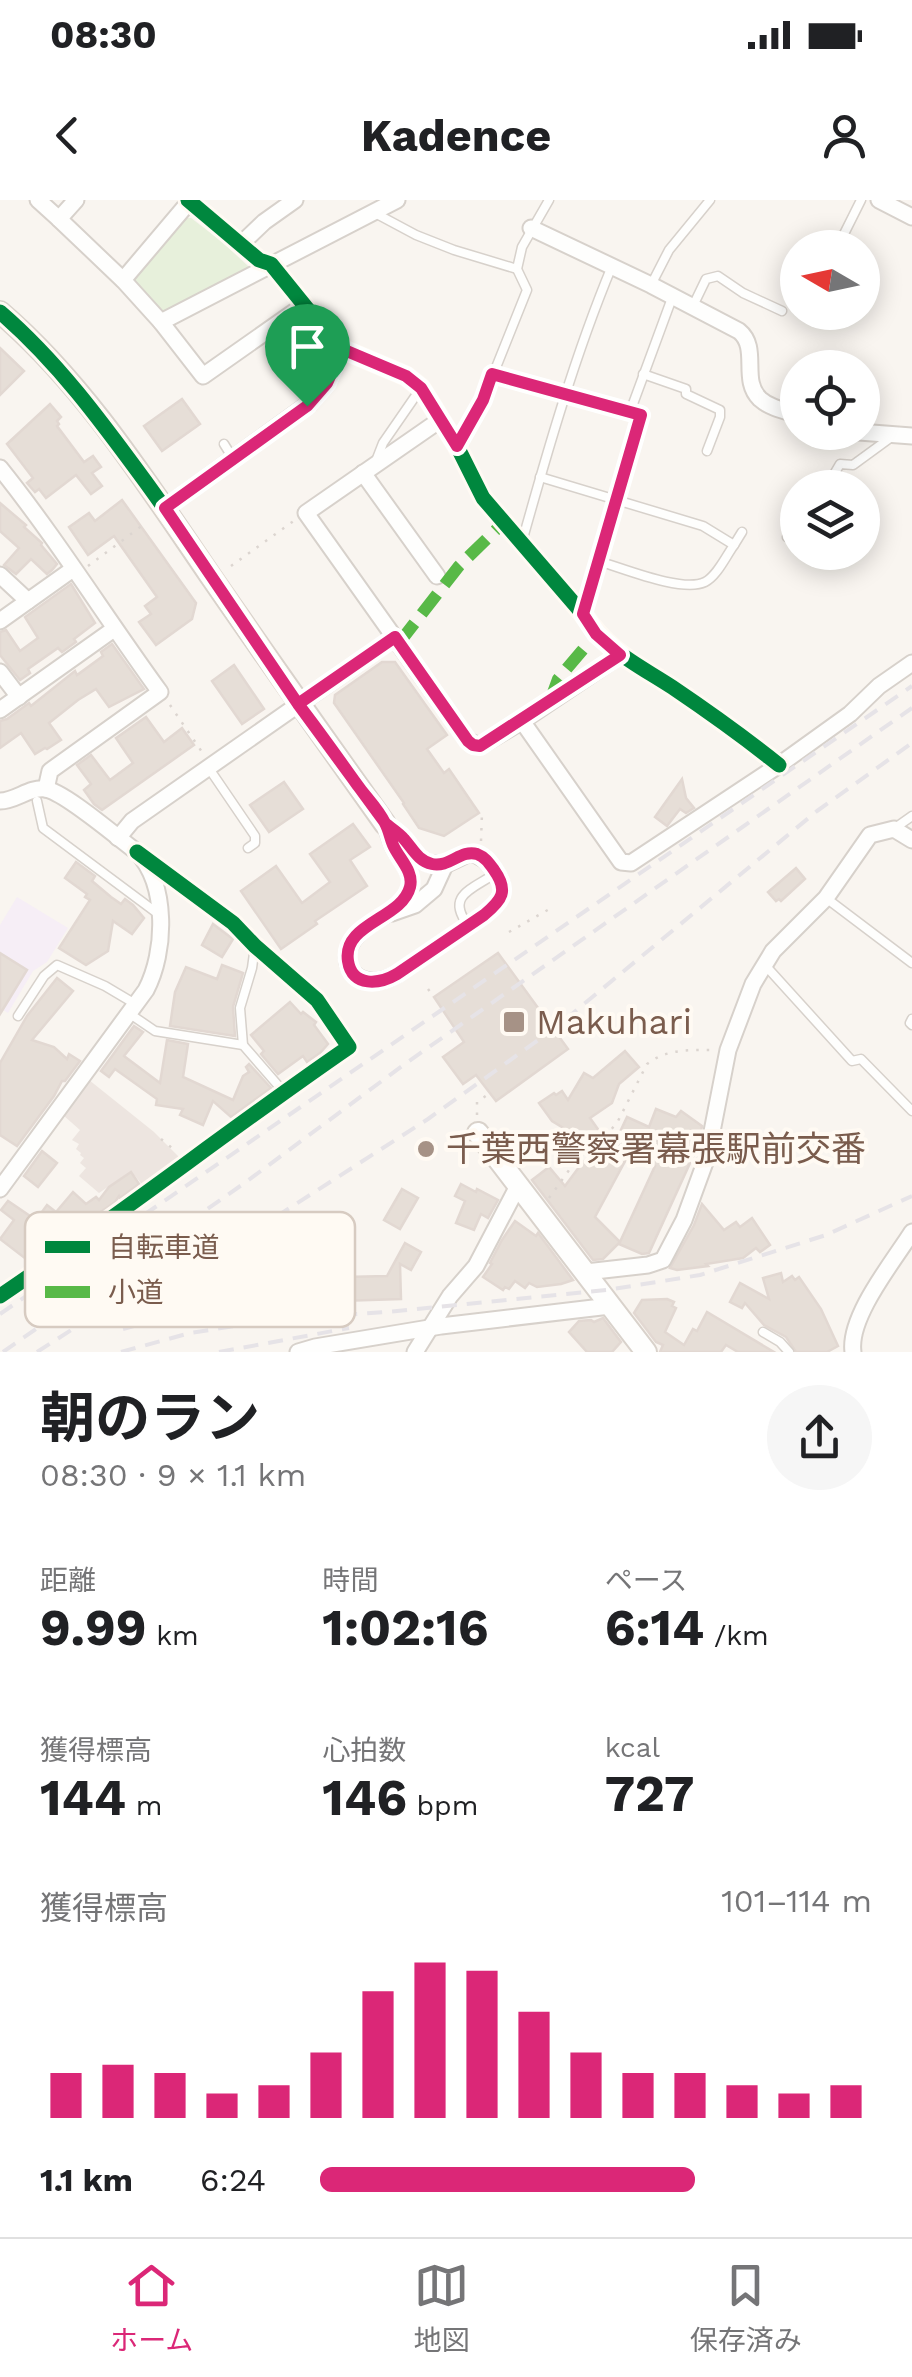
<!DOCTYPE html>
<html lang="ja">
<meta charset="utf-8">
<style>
:root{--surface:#fff;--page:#f6f6f6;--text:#202124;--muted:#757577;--line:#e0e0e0;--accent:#db2777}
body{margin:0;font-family:"Work Sans","Noto Sans JP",sans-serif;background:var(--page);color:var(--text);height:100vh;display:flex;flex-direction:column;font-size:38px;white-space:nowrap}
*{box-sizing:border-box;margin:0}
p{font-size:32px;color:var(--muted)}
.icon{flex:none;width:55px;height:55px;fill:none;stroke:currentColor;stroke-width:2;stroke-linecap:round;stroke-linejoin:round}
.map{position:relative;height:1152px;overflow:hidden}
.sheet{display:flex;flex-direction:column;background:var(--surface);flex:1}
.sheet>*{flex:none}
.needle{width:65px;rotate:279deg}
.fabs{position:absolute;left:780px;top:30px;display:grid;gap:20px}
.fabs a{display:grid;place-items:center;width:100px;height:100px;border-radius:50%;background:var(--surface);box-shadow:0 5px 25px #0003;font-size:50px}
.pin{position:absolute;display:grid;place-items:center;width:85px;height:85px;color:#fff;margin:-102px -42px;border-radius:50% 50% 50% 0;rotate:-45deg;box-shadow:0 0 10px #0007}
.pin .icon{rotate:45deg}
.round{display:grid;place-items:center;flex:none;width:105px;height:105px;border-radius:52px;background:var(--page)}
.headline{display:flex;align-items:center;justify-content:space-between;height:170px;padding:0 40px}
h1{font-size:55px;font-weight:700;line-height:75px}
.stats{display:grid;grid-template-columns:repeat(3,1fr);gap:15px;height:170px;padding:10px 40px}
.stats div{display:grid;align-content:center}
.stats b{font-size:50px;font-weight:700}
.stats small{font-size:28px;font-weight:400}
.stats p{font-size:28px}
.chart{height:280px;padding:20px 40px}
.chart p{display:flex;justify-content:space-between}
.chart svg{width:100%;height:180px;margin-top:10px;stroke:var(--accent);stroke-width:6}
ul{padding:0 40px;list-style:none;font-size:32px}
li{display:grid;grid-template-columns:160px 120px 1fr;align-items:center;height:75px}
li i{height:25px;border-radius:12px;background:var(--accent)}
.status{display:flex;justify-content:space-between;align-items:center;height:70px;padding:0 50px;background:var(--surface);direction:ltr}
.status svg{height:28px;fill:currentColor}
header{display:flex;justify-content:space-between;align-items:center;height:130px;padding:0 40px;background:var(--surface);font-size:45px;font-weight:700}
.menu{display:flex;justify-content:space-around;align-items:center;height:140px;border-top:2px solid var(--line);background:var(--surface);font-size:28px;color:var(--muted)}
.menu a{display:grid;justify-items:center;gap:5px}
.menu .selected{color:var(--accent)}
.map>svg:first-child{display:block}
.industrial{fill:#ede5e0}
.education{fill:#f6eef6}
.green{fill:#e7f0db}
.building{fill:#e6ded7;stroke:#e2d8d2;stroke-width:2.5}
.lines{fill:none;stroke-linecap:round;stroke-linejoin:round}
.lane-casing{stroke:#d7d1cb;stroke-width:11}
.street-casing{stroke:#d7d1cb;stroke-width:19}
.secondary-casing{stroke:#d9d2cb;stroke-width:24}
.path{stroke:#dcd5d0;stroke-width:2.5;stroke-dasharray:2.5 8;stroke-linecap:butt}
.lane{stroke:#fefefd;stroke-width:8}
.street{stroke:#fefefd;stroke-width:15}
.secondary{stroke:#fefefd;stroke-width:20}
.rail{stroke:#e6e3e7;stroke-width:4;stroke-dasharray:15 10;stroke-linecap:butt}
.quiet{stroke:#58b947;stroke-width:12;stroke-dasharray:25 12;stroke-linecap:butt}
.cycleway-casing{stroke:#fffaf3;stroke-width:21}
.cycleway{stroke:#00873e;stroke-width:15}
.route-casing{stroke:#fff;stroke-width:20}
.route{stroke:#db2777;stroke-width:12}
.poi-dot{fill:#a69286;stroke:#fffaf3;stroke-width:4}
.labels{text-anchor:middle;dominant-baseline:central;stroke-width:8;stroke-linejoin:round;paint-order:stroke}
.poi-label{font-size:35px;fill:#7a5c4d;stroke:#fffaf3;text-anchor:start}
.key{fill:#fffaf3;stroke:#d7cbc1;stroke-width:2.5}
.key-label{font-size:28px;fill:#7a5c4d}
</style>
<div class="status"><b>08:30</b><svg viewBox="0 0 49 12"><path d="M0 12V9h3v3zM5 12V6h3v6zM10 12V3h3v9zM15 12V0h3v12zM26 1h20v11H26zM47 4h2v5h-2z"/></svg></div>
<header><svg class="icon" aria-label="back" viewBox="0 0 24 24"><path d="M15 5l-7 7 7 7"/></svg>Kadence<svg class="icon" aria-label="person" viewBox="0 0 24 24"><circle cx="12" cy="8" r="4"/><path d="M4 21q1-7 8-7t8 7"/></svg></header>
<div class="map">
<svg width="912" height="1152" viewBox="0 0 912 1152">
<rect width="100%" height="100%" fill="#f9f5f0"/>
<path class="industrial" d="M89,880L154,932L183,961L145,988L131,971L99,993L79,976L86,968L80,963L84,958L80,955L81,953L76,949L79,944L72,940L80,930L63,915Z"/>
<path class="education" d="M17,697L68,728L47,762L33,771L8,813L0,808V725Z"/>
<path class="green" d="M185,18H191L221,41L249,67L166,114L161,113L136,83L135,78Z"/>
<g class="building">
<path d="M0,148L24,171L0,195Z"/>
<path d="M182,199L200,224L162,251L144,226Z"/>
<path d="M50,204L61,217L57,221L59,224L57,226L84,262L93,256L101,267L92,273L102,286L91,294L76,275L46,298L39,289L35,292L27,283L33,278L7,244Z"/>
<path d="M122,300L196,403L192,419L156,445L139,422L151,414L145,406L157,397L114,336L88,355L69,327L89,313L95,321Z"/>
<path d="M0,303L26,325L24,327L42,343L41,345L57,364L52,370L47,374L31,359L16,374L4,365L19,348L0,331Z"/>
<path d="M71,384L95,423L74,439L76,442L62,452L58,448L28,469L30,473L20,480L0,455V432L6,430L20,451L38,438L25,417Z"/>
<path d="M112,444L144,489L109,507L96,489L78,500L49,523L61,540L47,549L45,548L35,554L21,533L0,548V521L7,519L29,503L31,506L75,471L77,475L103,456L101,452Z"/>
<path d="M382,462H395L447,535L427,549L444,573L449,569L479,613L444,636L419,628L403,604L404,603L334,503L335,495Z"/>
<path d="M234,465L264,509L242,524L212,481Z"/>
<path d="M146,517L164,542L182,528L194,545L102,610L94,604L84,590L91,584L77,565L91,555L110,580L133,563L116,538Z"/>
<path d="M682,579L686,598L694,608L686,613L680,609L667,626L655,617Z"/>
<path d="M284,582L303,609L269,632L250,605Z"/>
<path d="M353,624L370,647L350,660L367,686L315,721L317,724L281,749L241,691L276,666L302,703L330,682L310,654Z"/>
<path d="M76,662L95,676L92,681L111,697L121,704L125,699L133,705L144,718L132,734L113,721L108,751L86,765L59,748L90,700L85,697L87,694L65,678Z"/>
<path d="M796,668L805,679L781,701L779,699L776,701L768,692Z"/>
<path d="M213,724L233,739L222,757L202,745Z"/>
<path d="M0,753L27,770L0,814Z"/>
<path d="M498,753L568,849L496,901L476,875L463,884L443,857L464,842L434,797Z"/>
<path d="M222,765L243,773L233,807L235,836L170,826L175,792L186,767L217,779Z"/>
<path d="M57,778L73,791L32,840L54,847L67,859L69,854L80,861L65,881H62L54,896L17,946L0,935V863L27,816Z"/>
<path d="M290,802L301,814L303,812L316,822L314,825L328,844L320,853L307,862L303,856L278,874L261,854L264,851L251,835Z"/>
<path d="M134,826L143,832L124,856L160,883L167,840L188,844L183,877L233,900L243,876L249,872L246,867L249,864L271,888L231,917L213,901L203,925L180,915L183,909L156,905L157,899L115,869L109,877L101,871Z"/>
<path d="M625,851L639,867L619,884L612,903L590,918L612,949L627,917L649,927L656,909L676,917L681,911L702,926L699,941L693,949L696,950L649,1053L642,1054L619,1044L655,966L629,954L595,1017L620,1042L603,1059L593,1060L532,980L549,967L565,986L582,963L598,949L552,921L539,903L554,893L556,895L562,891L568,900L584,873L593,878Z"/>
<path d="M42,951L57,963L38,987L24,976Z"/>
<path d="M131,972L139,984L120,998L119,996L115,1002L86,1022L78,1016L58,1042L30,1062L0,1039L14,1020L1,1010L8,1001L36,1020L47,1005L56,1012L73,992L86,1004L96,997L99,1000L109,987Z"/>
<path d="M461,984L476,992L477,989L498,1000L488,1018L481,1014L474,1030L456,1023L465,1001L455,996Z"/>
<path d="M402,989L418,998L400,1029L384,1020Z"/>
<path d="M702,1004L724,1030L736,1022L740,1027L752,1018L770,1045L760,1052L756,1048L743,1058L706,1064L708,1066L677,1070L670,1068L694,1025Z"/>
<path d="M515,1021L536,1036L538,1033L573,1080L561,1084L537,1087L529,1083L525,1088L515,1081L509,1089L505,1087L503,1090L483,1077L492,1064L490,1063L502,1040Z"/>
<path d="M405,1043L421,1052L411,1070L400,1064L401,1099L340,1101L339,1081H345V1077L387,1076Z"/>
<path d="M781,1073L783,1082L792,1076L795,1080L799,1077L821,1109L838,1146L827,1152H796L786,1137L764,1125L745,1103L742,1108L730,1102L740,1083L769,1099L763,1078Z"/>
<path d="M667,1099L674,1102L672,1106L676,1108L665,1132L684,1145L693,1129L697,1131L707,1112L774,1152H738L726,1145L721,1152H660L663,1145L656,1142L634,1113L642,1100Z"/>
<path d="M603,1118L621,1142L612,1152H587L569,1132L579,1121L591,1120L594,1122Z"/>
</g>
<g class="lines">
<defs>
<g id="lane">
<path d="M373,12L416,35L454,50L517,69"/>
<path d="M837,48L861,0"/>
<path d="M651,85L669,50L710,0"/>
<path d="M692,108L706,79L718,76L743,93L782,111"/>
<path d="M832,168L835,156"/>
<path d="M492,174L641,215L583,413"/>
<path d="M643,174L686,189V194L720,210V217L707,251"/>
<path d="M630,212L672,98"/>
<path d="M224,244L234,260"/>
<path d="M457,246L483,200L527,90L517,69L522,47L549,0"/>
<path d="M376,261L383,243L421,188"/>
<path d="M540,277L703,326L734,345C726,356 717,376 705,382C682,393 623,368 598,361"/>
<path d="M826,288L840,264L853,265L890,238"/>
<path d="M787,337L798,328"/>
<path d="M522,342C548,249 575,155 612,66"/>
<path d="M734,345L742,332"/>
<path d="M208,567L255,636V643L248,648"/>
<path d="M37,601L43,628L157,713"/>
<path d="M895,628L912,616"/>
<path d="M826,698L912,763"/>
<path d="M468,725C445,695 473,689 496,673"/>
<path d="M764,764L852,861L861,859L912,911"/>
<path d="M130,814L155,831L243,845L283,891"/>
<path d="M18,816L44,776L57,765L105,786L137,805"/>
<path d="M912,819L910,823L912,825"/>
<path d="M243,845L240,808L252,768L255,746"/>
<path d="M763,1132L780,1142L789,1152"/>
</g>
<g id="street">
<path d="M38,0L59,19L76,0"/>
<path d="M188,0L259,60L271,64L322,127L342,149L406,176L421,188L457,246L483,298L583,414C608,452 635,463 672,487C709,512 744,537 779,565"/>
<path d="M879,0L912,17"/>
<path d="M59,19L123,80L161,122L203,176L304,105"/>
<path d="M531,28L651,85L739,131C760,148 740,180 760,199C770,208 785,211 798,215"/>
<path d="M241,44L264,22L295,0"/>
<path d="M123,80L189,2"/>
<path d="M161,122L397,0"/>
<path d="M440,220L306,313L468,541L480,546L522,521"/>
<path d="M859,232L912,236"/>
<path d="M0,268C57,339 106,418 160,492L50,571L46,589"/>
<path d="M363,273L437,376"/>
<path d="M165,308L310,203L329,179L342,149"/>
<path d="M0,375L28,401"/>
<path d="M0,421L73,369"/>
<path d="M620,455L522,521L621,662L631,663L779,565L850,514L879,486L912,463"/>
<path d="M0,472L19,497"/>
<path d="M0,510L114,429"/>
<path d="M0,601C16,601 29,587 45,589C64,591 119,639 137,652C168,685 166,752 146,790L0,989"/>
<path d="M385,624L403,638L415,654L428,663L445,665L470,653C483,656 488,662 496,673C509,691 499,703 484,715L397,774C360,796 330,763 359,733C374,718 404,710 410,688C414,671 399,659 393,646C390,639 388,631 385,624Z"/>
<path d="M118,638L132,621L395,437"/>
<path d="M392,713L415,705L434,689L445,665"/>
<path d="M586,1072L648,1065L663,1060L684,1020L707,957L728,850L753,784L773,751L826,698L870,635L894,629L912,640"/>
<path d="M0,1096C119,1016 231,928 349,847L317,800L255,746L233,723L137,652"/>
<path d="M298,1152L315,1147L441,1126L610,1106"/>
<path d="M415,1152L450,1096L476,1066L518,986"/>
<path d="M853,1152C848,1117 893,1062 912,1032"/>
</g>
<g id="secondary">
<path d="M0,112C85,185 146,282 209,374C267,458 326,541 385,624"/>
<path d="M478,933L646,1152"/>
</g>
</defs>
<use href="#lane" class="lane-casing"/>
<use href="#street" class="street-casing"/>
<use href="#secondary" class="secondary-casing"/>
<g class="path">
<path d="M88,366L143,325"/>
<path d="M231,366L295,320"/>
<path d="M170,505L202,552"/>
<path d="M481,641L482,613"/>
<path d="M509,732L553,707"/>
<path d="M428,789L434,797"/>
<path d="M477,915V902L490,893"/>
<path d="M161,939L177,952"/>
<path d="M549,998L577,959L603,940L618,921L647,864C666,849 689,850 712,850"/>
</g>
<use href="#lane" class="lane"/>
<use href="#street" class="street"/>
<use href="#secondary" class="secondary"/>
<g class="rail">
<path d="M70,1089L116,1055L144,1029"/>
<path d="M0,1114L912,486"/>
<path d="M123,1129C160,1119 196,1109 234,1106C253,1105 272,1107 291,1108"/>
<path d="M3,1152L246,982L402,866L912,508"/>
<path d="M37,1152L90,1118L271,1020L428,919L555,828L817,611L912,543"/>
<path d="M121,1152L190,1133L280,1119L387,1112L607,1090L700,1075L826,1035L912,996"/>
<path d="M219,1152L349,1128"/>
</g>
<g class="quiet">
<path d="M399,443L459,366L504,322"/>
<path d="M550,501L558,479L596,434"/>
</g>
<defs>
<g id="cycleway">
<path d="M188,0L259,60L271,64L322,127L342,149L406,176L421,188L457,246L483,298L583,414C608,452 635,463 672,487C709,512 744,537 779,565"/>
<path d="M0,112C57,161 101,221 145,281C198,354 248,430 298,504"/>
<path d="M0,1096C119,1016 231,928 349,847L317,800L255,746L233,723L137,652"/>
</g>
</defs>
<use href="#cycleway" class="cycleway-casing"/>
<use href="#cycleway" class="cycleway"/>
</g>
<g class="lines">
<defs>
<path id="route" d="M307,206L165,308L298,504L386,624C391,628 399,633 404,639C413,649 418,661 432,664C449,668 461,649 477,654C485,657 489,663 494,670C509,691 502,700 484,715L397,774C380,784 352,788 348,761C342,723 402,719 410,687C414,671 399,659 393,645C390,638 389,630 385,623C379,610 367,598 358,586C338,558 319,531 298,504L395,437L468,541L473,545L480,546L620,455L596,434L583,414L641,215L492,174L483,200L457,246L421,188L406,176L342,149L327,183L307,206"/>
</defs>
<use href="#route" class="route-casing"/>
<use href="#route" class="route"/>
</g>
<g class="poi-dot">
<rect x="502" y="810" width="24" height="24" rx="5"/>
<circle cx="426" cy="949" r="10"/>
</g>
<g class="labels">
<g class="poi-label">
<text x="536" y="822">Makuhari</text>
<text x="446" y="949">千葉西警察署幕張駅前交番</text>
</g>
</g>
<rect x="25" y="1012" width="330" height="115" rx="15" class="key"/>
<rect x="45" y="1041" width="45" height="12" fill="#00873e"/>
<rect x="45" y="1086" width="45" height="12" fill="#58b947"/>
<g class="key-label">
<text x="108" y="1057">自転車道</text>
<text x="108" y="1102">小道</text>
</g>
</svg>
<div class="fabs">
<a><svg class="needle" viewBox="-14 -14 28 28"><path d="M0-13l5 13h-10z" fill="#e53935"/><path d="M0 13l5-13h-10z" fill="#757577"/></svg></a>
<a><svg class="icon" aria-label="locate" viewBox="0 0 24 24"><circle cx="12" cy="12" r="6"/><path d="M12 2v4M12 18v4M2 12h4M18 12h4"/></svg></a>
<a><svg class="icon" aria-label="layers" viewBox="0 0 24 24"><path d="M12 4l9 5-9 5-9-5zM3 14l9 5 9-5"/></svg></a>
</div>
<div class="pin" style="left:307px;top:206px;background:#1e9e55"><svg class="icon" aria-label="arrive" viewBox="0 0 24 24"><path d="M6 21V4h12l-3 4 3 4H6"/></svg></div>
</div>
<section class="sheet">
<div class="headline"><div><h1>朝のラン</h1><p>08:30 · 9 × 1.1 km</p></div><a class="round"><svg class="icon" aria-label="share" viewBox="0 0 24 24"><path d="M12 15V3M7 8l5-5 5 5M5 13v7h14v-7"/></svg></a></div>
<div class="stats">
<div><p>距離</p><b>9.99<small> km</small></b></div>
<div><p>時間</p><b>1:02:16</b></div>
<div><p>ペース</p><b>6:14<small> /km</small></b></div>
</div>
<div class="stats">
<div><p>獲得標高</p><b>144<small> m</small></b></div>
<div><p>心拍数</p><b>146<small> bpm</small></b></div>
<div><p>kcal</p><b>727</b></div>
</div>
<div class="chart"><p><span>獲得標高</span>101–114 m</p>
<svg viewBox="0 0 160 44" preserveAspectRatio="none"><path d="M5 44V33M15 44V31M25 44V33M35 44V38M45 44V36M55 44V28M65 44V13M75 44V6M85 44V8M95 44V18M105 44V28M115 44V33M125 44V33M135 44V36M145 44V38M155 44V36"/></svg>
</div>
<ul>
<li><b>1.1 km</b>6:24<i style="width:68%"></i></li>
</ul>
</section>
<nav class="menu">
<a class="selected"><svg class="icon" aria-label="home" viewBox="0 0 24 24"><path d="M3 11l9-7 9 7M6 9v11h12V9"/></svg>ホーム</a>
<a><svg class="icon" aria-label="map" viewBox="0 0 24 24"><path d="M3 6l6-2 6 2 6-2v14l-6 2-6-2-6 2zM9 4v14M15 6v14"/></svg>地図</a>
<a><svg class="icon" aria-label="saved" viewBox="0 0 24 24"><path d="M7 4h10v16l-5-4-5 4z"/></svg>保存済み</a>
</nav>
